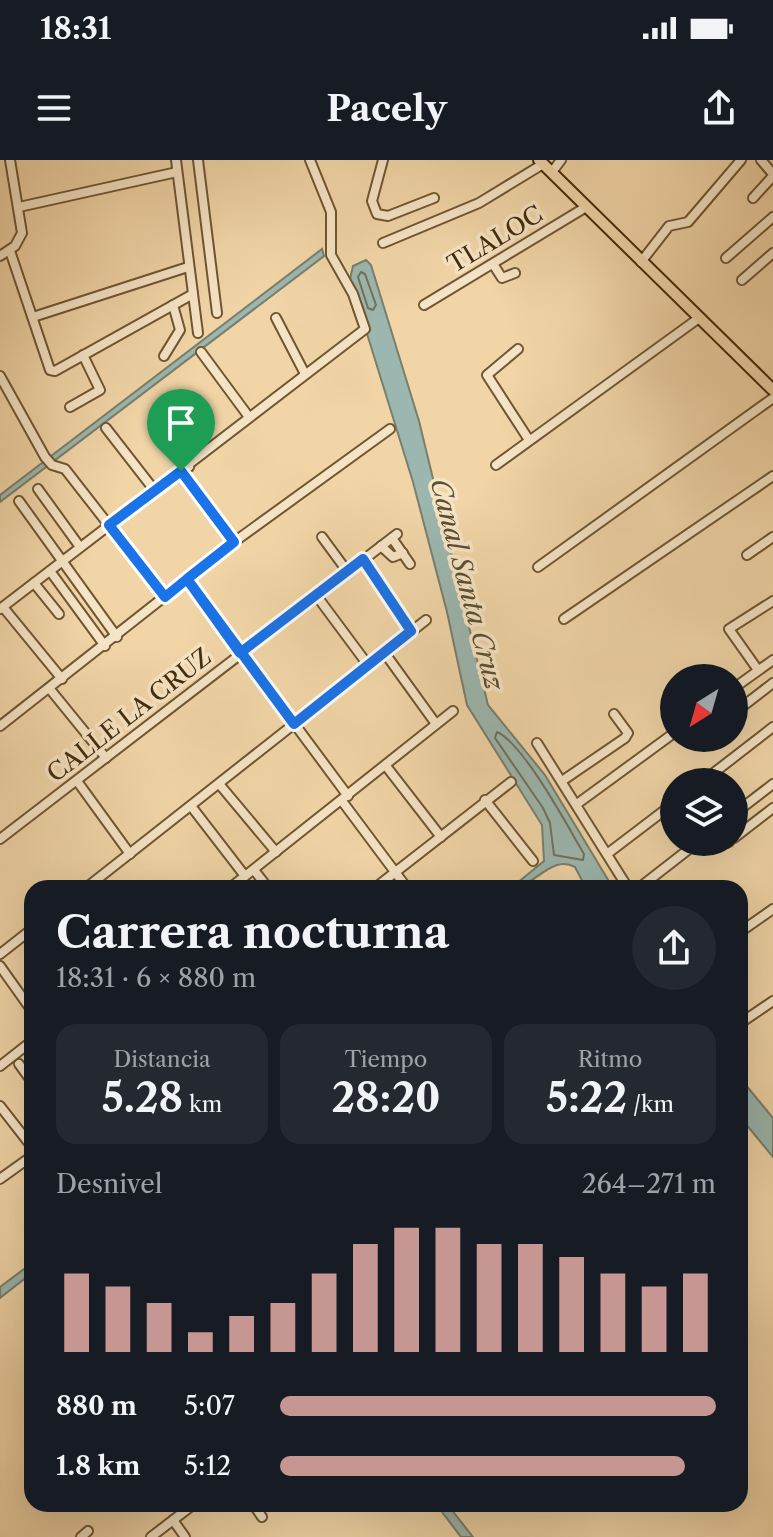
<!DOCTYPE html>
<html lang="es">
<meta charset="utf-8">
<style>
:root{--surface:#171b24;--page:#242831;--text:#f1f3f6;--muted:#9ea1a6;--accent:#c59692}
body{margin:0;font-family:"Libre Caslon Text",serif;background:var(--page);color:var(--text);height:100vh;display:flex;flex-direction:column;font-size:30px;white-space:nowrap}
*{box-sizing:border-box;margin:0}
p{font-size:26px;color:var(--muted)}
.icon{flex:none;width:44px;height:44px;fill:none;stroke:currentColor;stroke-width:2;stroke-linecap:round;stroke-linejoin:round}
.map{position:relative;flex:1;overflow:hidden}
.sheet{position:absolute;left:24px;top:720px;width:724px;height:632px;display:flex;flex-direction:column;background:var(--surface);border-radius:24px;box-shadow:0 8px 32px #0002}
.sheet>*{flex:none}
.needle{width:52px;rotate:217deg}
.tools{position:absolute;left:660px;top:504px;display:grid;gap:16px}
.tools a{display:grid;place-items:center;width:88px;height:88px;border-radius:50%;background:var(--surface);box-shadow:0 8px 32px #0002;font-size:40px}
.pin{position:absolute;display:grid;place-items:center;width:68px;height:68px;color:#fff;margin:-82px -34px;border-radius:50% 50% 50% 0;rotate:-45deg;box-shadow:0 0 8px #0007}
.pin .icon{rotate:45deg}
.round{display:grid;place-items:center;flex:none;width:84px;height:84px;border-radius:42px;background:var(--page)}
.overview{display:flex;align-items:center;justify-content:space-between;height:136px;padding:0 32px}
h1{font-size:44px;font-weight:800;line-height:60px}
.figures{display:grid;grid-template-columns:repeat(3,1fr);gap:12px;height:136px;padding:8px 32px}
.figures div{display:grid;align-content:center;border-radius:20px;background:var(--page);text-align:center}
.figures b{font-size:40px;font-weight:800}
.figures small{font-size:22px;font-weight:400}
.figures p{font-size:22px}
.chart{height:224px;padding:16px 32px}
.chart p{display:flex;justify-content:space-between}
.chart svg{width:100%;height:144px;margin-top:8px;stroke:var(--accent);stroke-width:6}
ul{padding:0 32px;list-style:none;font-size:26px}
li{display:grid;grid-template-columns:128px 96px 1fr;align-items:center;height:60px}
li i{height:20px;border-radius:10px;background:var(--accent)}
.status{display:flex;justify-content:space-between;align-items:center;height:56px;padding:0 40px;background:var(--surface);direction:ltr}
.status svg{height:22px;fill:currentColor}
header{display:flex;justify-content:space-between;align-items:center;height:104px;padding:0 32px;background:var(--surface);font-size:36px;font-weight:800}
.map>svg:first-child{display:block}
.water{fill:#9cb7af;stroke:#797f6d;stroke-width:2}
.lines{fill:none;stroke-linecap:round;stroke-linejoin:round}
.shore{stroke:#70715c;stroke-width:2}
.minor-casing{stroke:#6f5631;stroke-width:12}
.major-casing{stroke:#442b0a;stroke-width:14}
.minor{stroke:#f6e4c6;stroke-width:8}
.major{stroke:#f1d5a7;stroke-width:10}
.route-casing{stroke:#fff;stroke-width:16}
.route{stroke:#1a73e8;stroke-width:10}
.labels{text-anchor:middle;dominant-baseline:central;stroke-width:7;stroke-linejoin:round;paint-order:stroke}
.street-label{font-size:24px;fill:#442b0a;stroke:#f6e4c6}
.water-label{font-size:26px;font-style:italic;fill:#5a4e33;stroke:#f6e4c6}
</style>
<div class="status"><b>18:31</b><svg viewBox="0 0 49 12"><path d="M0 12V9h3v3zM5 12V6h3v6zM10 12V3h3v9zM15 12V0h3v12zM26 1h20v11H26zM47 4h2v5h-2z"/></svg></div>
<header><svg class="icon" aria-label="menu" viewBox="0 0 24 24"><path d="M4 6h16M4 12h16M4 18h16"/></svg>Pacely<svg class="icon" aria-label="share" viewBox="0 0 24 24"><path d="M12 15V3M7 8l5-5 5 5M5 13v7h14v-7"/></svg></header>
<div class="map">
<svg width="773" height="1377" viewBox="0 0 773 1377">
<rect width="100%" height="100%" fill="#f1d5a7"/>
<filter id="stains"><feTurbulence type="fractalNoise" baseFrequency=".0025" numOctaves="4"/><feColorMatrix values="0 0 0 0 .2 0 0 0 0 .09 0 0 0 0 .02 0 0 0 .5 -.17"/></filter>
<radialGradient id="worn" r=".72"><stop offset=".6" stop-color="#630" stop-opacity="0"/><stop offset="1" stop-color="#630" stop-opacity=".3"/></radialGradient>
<g class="water">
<path d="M322,89L324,96L0,342V335Z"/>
<path d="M366,100L371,105L419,261L488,545L545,615L613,728H586L575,707C551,694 534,728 511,728L544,701L542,665L467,545L447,452L413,322L350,119L353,106Z"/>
<path d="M740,918L773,958V997L740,957Z"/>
<path d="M32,1103V1113L0,1138V1127Z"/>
<path d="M436,1344H447L473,1377H461Z"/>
</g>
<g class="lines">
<g class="shore">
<path d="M361,112L365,114L376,145L373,150L368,148L358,117Z"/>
<path d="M497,572C524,584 568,667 584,694L583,700L554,695L550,663L543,648L495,578Z"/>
</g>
<defs>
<g id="minor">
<path d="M176,0L198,173"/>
<path d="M198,0L217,153"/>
<path d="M383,0L372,41L377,54L388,56L434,38"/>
<path d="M761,0L773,14"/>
<path d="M552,12L561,0"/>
<path d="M753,38L773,16"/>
<path d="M19,47L177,12"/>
<path d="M383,83L479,43L543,4"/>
<path d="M10,91L50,210L55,211L193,134"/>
<path d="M0,96L15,86L22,73L10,0"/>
<path d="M726,98L773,57"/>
<path d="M641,102L669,66L688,62L741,0"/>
<path d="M493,104L502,118L515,113"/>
<path d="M742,120L773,93"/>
<path d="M424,145L586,47"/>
<path d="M33,157L188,107"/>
<path d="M276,158L304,212"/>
<path d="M518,189L487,215L529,280"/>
<path d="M201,192L249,257"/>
<path d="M164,196L180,170L173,145"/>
<path d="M0,216L45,297L52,305L65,309L165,437"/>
<path d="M70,247L100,230L83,195"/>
<path d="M156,266L189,307"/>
<path d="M106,268L155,331"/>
<path d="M496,305L699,158"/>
<path d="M181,311L234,382"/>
<path d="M38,329L80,387"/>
<path d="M19,341L117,477"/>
<path d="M322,377L347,411"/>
<path d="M392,378L410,404"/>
<path d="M381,386L393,397L403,393"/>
<path d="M747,395L773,377"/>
<path d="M363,399L411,471"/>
<path d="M538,407L773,238"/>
<path d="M50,411L105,486"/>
<path d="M187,419L348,636"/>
<path d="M34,423L59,454"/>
<path d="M316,435L368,505"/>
<path d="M3,447L62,519"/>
<path d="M0,449L365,169L353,134L331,95V52L310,0"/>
<path d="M564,459L773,316"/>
<path d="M384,492L436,564"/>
<path d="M758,510L729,469L773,441"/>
<path d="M49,528L106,598"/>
<path d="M734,528L773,500"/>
<path d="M734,553L773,523"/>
<path d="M0,566L234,382L390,269"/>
<path d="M537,583L628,728"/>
<path d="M386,606L441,677"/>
<path d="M77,621L130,694"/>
<path d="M562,621L625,578L628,573L614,554"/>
<path d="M702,622L773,567"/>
<path d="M220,625L276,692"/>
<path d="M485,640L533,701"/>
<path d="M342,641L407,728"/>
<path d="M577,644L674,573"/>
<path d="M191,646L245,716"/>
<path d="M734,654L773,624"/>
<path d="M734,678L773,648"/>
<path d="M0,679L397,374"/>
<path d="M727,683L729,682"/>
<path d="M607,694L674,643"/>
<path d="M254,710L268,728"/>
<path d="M86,728L426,460"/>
<path d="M230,728L453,551"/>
<path d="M375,728L511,622"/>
<path d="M639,728L698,682"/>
<path d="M740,772L773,749"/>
<path d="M0,794L32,769"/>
<path d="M0,806L32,851"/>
<path d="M745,860L773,841"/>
<path d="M19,904L32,922"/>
<path d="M0,906L32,881"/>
<path d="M0,946L32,987"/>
<path d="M0,1019L32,996"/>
<path d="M253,1344L262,1357"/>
<path d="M173,1360L185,1377"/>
<path d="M81,1377L88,1371"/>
<path d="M151,1377L194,1344"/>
</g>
<path id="major" d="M539,0L773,230"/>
</defs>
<use href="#minor" class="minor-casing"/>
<use href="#major" class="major-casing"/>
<use href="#minor" class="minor"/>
<use href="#major" class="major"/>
</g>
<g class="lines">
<defs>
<path id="route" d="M181,311L109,365L165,437L187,419L294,564L411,471L363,399L240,493L187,419L234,382L181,311"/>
</defs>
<use href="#route" class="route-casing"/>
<use href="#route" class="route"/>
</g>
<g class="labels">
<g class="street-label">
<text transform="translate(495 79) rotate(-31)">TLALOC</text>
<text transform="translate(129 555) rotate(-38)">CALLE LA CRUZ</text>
</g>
<g class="water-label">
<text transform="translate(467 424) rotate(75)">Canal Santa Cruz</text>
</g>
</g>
<rect width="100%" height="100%" filter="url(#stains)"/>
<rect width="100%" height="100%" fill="url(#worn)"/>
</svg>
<div class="tools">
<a><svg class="needle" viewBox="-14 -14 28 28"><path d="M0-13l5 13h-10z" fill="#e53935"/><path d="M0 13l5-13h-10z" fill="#9ea1a6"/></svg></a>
<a><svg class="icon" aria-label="layers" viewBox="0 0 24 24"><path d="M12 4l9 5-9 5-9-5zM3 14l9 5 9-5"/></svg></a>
</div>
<div class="pin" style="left:181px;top:311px;background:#1e9e55"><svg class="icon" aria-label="arrive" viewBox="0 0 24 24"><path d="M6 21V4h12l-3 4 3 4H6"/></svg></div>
<section class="sheet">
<div class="overview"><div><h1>Carrera nocturna</h1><p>18:31 · 6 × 880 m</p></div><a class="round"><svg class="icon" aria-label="share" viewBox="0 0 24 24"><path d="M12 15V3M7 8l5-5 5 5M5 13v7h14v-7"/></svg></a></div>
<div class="figures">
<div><p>Distancia</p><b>5.28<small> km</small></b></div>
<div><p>Tiempo</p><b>28:20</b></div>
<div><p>Ritmo</p><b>5:22<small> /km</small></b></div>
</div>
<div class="chart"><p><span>Desnivel</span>264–271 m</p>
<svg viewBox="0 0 160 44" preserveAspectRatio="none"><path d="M5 44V20M15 44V24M25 44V29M35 44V38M45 44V33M55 44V29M65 44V20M75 44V11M85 44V6M95 44V6M105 44V11M115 44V11M125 44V15M135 44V20M145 44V24M155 44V20"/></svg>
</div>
<ul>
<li><b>880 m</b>5:07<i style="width:100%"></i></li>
<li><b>1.8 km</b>5:12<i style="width:93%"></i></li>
</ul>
</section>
</div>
